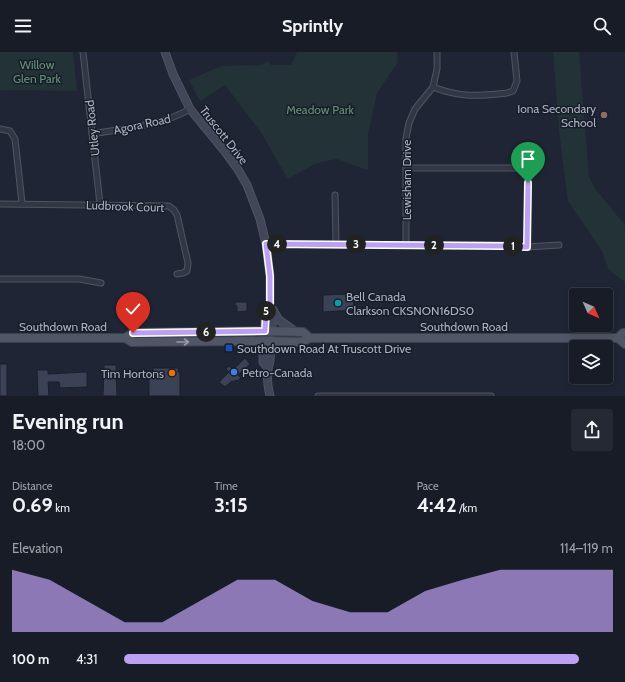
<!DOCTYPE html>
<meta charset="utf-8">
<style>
:root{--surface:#171c27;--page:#242933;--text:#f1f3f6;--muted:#9ea1a7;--line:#363a44;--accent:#bca0f2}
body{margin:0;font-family:Cabin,sans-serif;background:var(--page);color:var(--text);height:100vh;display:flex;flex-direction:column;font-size:15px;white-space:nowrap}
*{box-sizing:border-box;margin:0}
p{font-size:13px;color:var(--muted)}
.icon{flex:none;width:22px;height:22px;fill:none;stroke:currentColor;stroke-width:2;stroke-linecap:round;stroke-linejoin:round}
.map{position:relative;height:344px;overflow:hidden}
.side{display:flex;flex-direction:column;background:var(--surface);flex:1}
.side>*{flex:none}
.needle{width:26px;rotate:135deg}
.buttons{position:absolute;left:569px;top:236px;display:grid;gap:8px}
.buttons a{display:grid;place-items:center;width:44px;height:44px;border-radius:4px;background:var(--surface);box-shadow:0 2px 6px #0003,0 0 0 1px var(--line);font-size:20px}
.pin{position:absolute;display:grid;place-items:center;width:34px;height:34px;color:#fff;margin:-41px -17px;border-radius:50% 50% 50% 0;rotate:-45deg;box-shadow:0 0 4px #0007}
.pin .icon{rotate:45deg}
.km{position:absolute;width:20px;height:20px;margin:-10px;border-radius:50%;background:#222;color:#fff;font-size:11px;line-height:20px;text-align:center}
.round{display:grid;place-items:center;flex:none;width:42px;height:42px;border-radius:4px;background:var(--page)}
.head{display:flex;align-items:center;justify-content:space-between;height:68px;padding:0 12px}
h1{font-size:22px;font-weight:800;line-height:30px}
.stats{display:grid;grid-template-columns:repeat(3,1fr);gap:6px;height:68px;padding:4px 12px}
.stats div{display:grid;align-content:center}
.stats b{font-size:20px;font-weight:800}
.stats small{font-size:11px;font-weight:400}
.stats p{font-size:11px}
.chart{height:112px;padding:8px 12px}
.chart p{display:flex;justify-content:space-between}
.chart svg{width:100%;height:72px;margin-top:4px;fill:var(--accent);opacity:.7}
ul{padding:0 12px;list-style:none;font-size:13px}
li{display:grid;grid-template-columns:64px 48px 1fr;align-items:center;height:30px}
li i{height:10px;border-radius:5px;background:var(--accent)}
header{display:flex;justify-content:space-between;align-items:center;height:52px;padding:0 12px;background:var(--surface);font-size:18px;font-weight:800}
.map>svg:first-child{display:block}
.green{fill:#223237}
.building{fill:#3b4255;stroke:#1a1f2c}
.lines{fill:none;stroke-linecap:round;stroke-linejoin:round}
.street-casing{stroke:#505463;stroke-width:7}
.secondary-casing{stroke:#505463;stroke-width:9}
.primary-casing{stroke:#3c404f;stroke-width:10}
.street{stroke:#333745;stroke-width:5}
.secondary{stroke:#414658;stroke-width:7}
.primary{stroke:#505665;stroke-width:8}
.oneway{stroke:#959aab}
.route-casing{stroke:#fff;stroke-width:8}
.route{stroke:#bca0f2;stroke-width:5}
.education-dot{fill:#8d6e63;stroke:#181d2a;stroke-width:1.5}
.culture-dot{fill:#0f9aa8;stroke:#181d2a;stroke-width:1.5}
.transit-dot{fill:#1a4fb4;stroke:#181d2a;stroke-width:1.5}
.shop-dot{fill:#3f7fe0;stroke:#181d2a;stroke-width:1.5}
.food-dot{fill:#e8710a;stroke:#181d2a;stroke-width:1.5}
.labels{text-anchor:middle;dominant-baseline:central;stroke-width:3;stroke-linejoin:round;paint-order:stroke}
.park-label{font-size:12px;fill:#659177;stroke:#181d2a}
.poi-label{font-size:12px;fill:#acb1c2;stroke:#181d2a;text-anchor:start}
.street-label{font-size:12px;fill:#acb1c2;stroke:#181d2a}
</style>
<header><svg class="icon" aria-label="menu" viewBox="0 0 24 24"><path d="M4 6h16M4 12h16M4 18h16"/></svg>Sprintly<svg class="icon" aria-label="search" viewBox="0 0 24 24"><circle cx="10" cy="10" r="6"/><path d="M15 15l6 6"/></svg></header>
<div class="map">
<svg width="625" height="344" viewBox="0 0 625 344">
<rect width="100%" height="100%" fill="#1f2534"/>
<g class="green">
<path d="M0,0H73L77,39L0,38Z"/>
<path d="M297,0H397L398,10L377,41L368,82V118L336,107L317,111L288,127L260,79L225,33L200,49L189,28L221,14L262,13L268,9L271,13H291Z"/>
<path d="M553,0H579L589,125L596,138L625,173V230L609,218L602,199L568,149L559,78Z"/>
</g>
<g class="building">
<path d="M353,242L354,258L323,260V243Z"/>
<path d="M235,250H247V259L237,260V254H235Z"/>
<path d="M245,306L250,312L238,323L241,326L237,329L236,328L233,330L232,329L225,335L219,330L229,320L226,317L229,314L233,318Z"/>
<rect x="0" y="312" width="7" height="32"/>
<path d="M104,313H116L117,344H103Z"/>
<path d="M153,316H179L178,320H180V344H149V326L148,324L149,321H153Z"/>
<path d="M37,318H48V322L87,320V335L60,336L59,330H48L49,344H38Z"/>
</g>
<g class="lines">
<defs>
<g id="street">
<path d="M83,0L100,152"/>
<path d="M433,35C461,46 478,44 507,41L513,39L517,29L514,0"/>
<path d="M0,77L10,79L15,87L22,151"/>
<path d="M92,82C125,76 161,74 190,57"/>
<path d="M406,116H517C523,118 526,120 528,126L527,195"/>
<path d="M335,143L336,192"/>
<path d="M0,152L169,154L174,158L177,163L188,211L187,219L183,221L177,222"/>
<path d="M266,192L503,193L527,195L559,193"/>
<path d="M406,193V86L409,71L415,57L433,35L437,17V0"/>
<path d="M0,227H79L101,231"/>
<path d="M318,344H491"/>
</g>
<g id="secondary">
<path d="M165,0L173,22L190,57L226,101L237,116L247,133L260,167L266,192L270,224V251L266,259L263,296V310L268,316"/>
<path d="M273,258L279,268L296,280"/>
<path d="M270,344C267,332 266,320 270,309L273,258"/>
</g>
<g id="primary">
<path d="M0,286H125L132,290L272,289L301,290L310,286H618L623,281H625"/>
<path d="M125,286L133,281L265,279L303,280L310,286"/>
<path d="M618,286L625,292"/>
</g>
</defs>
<use href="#street" class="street-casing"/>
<use href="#secondary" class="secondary-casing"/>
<use href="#primary" class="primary-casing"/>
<use href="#street" class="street"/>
<use href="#secondary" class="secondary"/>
<use href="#primary" class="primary"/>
</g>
<defs><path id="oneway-shaft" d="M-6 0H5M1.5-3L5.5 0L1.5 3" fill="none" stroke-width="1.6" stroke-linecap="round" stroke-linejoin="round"/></defs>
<use class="oneway" href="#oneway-shaft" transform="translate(183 290)"/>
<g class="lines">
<defs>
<path id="route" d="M133,281L265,279L266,259L270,251V224L266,192L503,194L527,195L528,131"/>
</defs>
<use href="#route" class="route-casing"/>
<use href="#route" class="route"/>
</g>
<circle class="education-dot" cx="604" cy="63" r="4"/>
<circle class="culture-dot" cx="338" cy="251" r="4"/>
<rect class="transit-dot" x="225" y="292" width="8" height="8" rx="2"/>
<circle class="shop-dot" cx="234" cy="320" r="4"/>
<circle class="food-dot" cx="172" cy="321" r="4"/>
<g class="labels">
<g class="park-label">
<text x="37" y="12">Willow<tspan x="37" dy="14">Glen Park</tspan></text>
<text x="320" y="57">Meadow Park</text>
</g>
<g class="poi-label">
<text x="596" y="56" text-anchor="end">Iona Secondary<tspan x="596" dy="14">School</tspan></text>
<text x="346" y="244">Bell Canada<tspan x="346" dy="14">Clarkson CKSNON16DS0</tspan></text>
<text x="237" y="296">Southdown Road At Truscott Drive</text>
<text x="242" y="320">Petro-Canada</text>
<text x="164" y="321" text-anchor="end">Tim Hortons</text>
</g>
<g class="street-label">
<text transform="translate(142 72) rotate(-12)">Agora Road</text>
<text transform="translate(92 76) rotate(-96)">Utley Road</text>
<text transform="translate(224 83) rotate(52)">Truscott Drive</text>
<text transform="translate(406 128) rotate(-90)">Lewisham Drive</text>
<text transform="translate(125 154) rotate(2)">Ludbrook Court</text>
<text x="63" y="274">Southdown Road</text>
<text x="464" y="274">Southdown Road</text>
</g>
</g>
</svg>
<div class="buttons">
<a><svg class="needle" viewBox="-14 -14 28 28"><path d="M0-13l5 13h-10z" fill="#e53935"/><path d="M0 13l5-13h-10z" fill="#9ea1a7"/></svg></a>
<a><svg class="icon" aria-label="layers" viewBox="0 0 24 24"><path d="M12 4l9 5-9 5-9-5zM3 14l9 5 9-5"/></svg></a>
</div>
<div class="pin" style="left:528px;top:131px;background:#1e9e55"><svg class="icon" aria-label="arrive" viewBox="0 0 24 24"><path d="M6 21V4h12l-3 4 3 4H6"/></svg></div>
<div class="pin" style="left:133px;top:281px;background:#d93025"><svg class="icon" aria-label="check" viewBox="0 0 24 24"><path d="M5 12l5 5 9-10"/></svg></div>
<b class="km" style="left:513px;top:194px">1</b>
<b class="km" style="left:434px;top:193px">2</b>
<b class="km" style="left:356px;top:192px">3</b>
<b class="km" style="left:277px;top:192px">4</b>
<b class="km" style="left:266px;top:259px">5</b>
<b class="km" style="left:206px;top:280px">6</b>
</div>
<section class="side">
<div class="head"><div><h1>Evening run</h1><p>18:00</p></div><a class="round"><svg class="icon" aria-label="share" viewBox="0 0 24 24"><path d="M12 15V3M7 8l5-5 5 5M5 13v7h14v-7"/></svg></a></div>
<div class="stats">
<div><p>Distance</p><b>0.69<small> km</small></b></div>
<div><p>Time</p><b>3:15</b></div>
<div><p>Pace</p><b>4:42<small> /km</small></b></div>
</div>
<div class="chart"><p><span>Elevation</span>114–119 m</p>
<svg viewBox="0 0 160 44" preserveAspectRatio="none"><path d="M0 44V6L10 12L20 25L30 38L40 38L50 25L60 12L70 12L80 25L90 32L100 32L110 19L120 12L130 6L140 6L150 6L160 6V44z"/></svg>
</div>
<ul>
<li><b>100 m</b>4:31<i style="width:93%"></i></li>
</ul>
</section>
